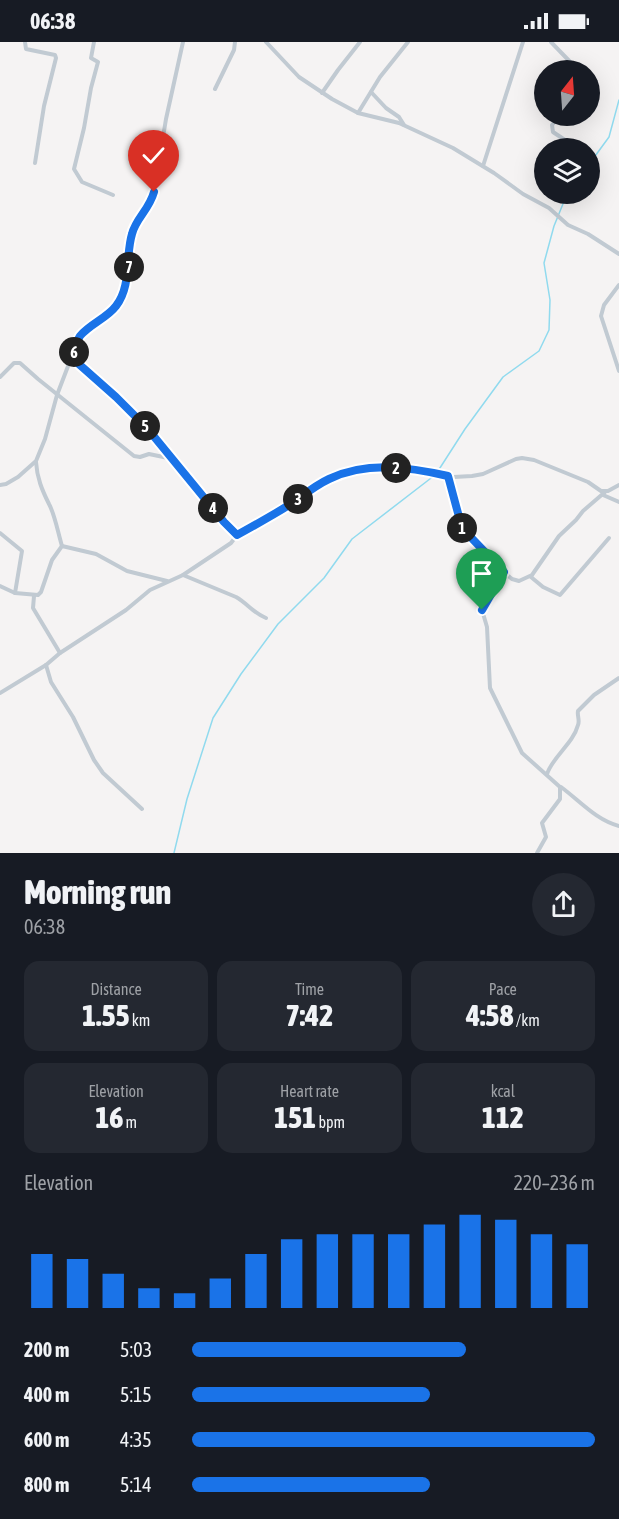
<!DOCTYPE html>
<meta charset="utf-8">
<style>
:root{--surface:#171b24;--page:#242831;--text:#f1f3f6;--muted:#9ea1a6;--accent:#1a73e8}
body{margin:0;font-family:"Asap Condensed",sans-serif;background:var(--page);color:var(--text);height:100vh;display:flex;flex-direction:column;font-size:22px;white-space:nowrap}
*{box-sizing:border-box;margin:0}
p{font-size:20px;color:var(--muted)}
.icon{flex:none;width:33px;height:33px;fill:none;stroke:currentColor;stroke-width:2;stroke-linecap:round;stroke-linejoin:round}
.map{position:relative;height:811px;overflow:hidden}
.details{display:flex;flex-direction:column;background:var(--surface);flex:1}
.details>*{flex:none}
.needle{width:39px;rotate:17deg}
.tools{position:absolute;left:534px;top:18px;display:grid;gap:12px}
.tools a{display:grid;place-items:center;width:66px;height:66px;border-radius:50%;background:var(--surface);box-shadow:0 6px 24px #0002;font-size:30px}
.pin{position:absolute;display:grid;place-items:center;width:51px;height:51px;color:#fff;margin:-62px -26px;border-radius:50% 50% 50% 0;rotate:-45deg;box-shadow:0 0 6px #0007}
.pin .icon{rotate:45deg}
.km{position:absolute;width:30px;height:30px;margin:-15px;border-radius:50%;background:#222;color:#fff;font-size:16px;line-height:30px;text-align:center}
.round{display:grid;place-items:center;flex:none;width:63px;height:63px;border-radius:32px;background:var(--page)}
.headline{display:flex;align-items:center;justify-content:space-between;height:102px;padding:0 24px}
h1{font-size:33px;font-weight:800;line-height:45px}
.metrics{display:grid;grid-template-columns:repeat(3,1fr);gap:9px;height:102px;padding:6px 24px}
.metrics div{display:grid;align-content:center;border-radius:15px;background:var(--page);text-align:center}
.metrics b{font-size:30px;font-weight:800}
.metrics small{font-size:16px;font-weight:400}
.metrics p{font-size:16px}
.chart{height:168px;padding:12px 24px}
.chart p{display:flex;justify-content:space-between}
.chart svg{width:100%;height:108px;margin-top:6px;stroke:var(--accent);stroke-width:6}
ul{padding:0 24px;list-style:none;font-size:20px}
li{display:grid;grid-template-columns:96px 72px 1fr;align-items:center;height:45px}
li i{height:15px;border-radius:8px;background:var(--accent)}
.status{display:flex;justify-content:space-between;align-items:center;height:42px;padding:0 30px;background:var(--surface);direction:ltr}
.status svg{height:16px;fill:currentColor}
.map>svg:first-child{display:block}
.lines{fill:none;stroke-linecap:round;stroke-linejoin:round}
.stream{stroke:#90daee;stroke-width:1.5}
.minor{stroke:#c1cad2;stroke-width:4}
.route-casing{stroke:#fff;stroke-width:12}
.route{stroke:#1a73e8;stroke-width:8}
</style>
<div class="status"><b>06:38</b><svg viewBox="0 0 49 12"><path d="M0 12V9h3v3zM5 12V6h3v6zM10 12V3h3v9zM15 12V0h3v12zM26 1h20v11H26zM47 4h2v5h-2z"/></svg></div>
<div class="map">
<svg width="619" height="811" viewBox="0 0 619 811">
<rect width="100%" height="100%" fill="#f5f3f3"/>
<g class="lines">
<g class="stream">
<path d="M590,121L609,95L619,58"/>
<path d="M438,429L465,387L503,335L539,309L549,288L550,258L544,221L554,184L567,152"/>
<path d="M174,811L187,757L213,676L241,632L278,582L324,536L352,497L435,433"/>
</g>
<g class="minor">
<path d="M25,0L26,7L55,13L56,16L44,64L35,121"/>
<path d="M94,0L91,16L98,20L91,46L84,86L74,127L82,140L113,153"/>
<path d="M266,0L299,35L332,57L358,71L399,81L453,106L494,131L523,152L549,166L568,183L588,192L619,212"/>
<path d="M551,0L578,28"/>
<path d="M215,47L234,8L235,0"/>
<path d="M371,50L386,66L399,75L404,83"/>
<path d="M322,51L338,28L360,0"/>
<path d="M358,71L380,35L408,0"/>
<path d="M560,74L552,83L553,90L577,106"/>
<path d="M483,124L523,0"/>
<path d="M619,243L604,263L601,274L619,329"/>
<path d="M72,316L116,355L147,385L224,480L237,493"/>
<path d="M0,335L14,321H20L38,337L134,414L140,415L149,412L173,417"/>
<path d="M36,420C37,436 42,448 49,462C55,473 58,491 62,504"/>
<path d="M448,435L462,486L497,524L512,537L519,539L532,533L559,494L576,478L583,469L605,450"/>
<path d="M0,443L6,442L18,435L36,419L45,397L57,353L78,298L89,286L115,266L121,255L129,225L131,193L151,163L154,150L166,77L183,0"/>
<path d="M603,453L619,460"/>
<path d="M0,491L22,509L15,551"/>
<path d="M504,530L482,568L487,585L490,646L522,711L560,745V757L542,781L546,795L537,811"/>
<path d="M183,533L236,555C247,561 253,571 266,576"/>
<path d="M531,535L543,545L560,553L609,496"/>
<path d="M0,544L15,551L38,553L41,550L52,518L62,504L96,512L127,529L167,539"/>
<path d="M34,554L33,566L60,611"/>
<path d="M46,623L51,640L73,675L94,718L103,731L142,767"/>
<path d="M0,651L46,623L60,611L126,568L150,548L183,533L231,501L237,493L276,471L316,444L343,432L377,425L423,428L454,435L472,434L483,432L516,417L522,416L534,418L588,440L601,449H608L619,443"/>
<path d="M547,732C553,714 573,702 578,683C580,678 577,674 578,669L594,653L619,636"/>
<path d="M561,745C580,759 596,778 619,784"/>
</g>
</g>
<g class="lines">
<defs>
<path id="route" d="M154,150C149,168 136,176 132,192C125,215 132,243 116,264C107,276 90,282 80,294C76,300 74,309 72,316L116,355L147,386L224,480L237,493C257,482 275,472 294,460C305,452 316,443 329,437C367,419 409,425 448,434L462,486L504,530L482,568"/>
</defs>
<use href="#route" class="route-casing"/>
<use href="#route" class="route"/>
</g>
</svg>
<div class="tools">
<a><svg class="needle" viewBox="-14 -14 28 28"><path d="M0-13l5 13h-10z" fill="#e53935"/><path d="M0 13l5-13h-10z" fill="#9ea1a6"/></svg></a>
<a><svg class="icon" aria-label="layers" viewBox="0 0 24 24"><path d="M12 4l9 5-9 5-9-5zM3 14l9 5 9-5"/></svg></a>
</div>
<div class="pin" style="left:482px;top:568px;background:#1e9e55"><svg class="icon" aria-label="arrive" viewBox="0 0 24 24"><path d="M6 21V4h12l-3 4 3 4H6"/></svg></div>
<div class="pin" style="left:154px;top:150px;background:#d93025"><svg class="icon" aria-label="check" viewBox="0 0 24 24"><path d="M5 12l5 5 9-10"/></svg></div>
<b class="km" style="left:462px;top:486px">1</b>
<b class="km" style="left:396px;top:426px">2</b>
<b class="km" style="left:298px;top:457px">3</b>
<b class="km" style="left:213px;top:466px">4</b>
<b class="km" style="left:145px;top:384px">5</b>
<b class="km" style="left:74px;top:310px">6</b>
<b class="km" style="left:129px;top:225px">7</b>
</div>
<section class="details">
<div class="headline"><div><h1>Morning run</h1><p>06:38</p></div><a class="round"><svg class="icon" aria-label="share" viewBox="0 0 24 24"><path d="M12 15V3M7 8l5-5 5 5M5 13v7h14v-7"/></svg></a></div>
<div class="metrics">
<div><p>Distance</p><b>1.55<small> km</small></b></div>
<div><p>Time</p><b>7:42</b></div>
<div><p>Pace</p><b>4:58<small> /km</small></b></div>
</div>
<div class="metrics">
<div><p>Elevation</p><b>16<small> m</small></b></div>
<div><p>Heart rate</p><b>151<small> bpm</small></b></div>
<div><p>kcal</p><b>112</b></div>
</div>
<div class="chart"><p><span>Elevation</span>220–236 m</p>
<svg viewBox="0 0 160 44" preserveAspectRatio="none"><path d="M5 44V22M15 44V24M25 44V30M35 44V36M45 44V38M55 44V32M65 44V22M75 44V16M85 44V14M95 44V14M105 44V14M115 44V10M125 44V6M135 44V8M145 44V14M155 44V18"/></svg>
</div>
<ul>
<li><b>200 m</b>5:03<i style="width:68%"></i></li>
<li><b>400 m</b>5:15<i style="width:59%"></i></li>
<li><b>600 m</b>4:35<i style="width:100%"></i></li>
<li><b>800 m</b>5:14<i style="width:59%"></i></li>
</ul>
</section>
